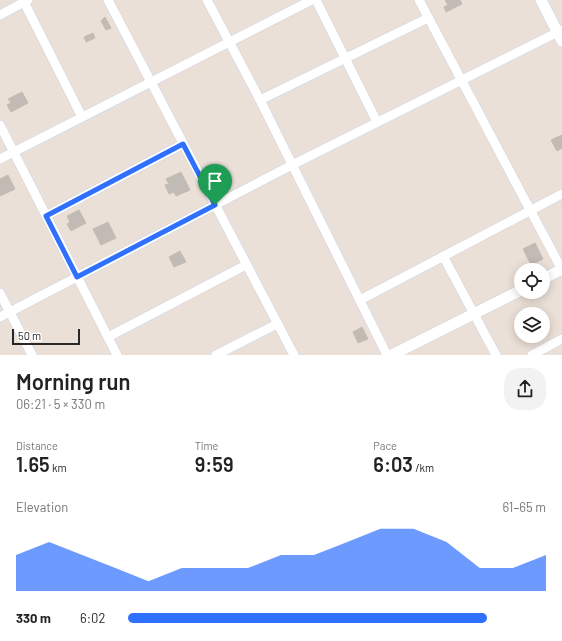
<!DOCTYPE html>
<meta charset="utf-8">
<style>
:root{--surface:#fff;--page:#f2f2f2;--text:#222;--muted:#767676;--accent:#3070ff}
body{margin:0;font-family:Barlow,sans-serif;background:var(--page);color:var(--text);height:100vh;display:flex;flex-direction:column;font-size:15px;white-space:nowrap}
*{box-sizing:border-box;margin:0}
p{font-size:13px;color:var(--muted)}
.icon{flex:none;width:22px;height:22px;fill:none;stroke:currentColor;stroke-width:2;stroke-linecap:round;stroke-linejoin:round}
.map{position:relative;height:355px;overflow:hidden}
.side{display:flex;flex-direction:column;background:var(--surface);flex:1}
.side>*{flex:none}
.controls{position:absolute;left:514px;top:263px;display:grid;gap:8px}
.controls a{display:grid;place-items:center;width:36px;height:36px;border-radius:50%;background:var(--surface);box-shadow:0 2px 10px #0003;font-size:20px}
.scale{position:absolute;left:12px;bottom:10px;width:68px;box-sizing:border-box;padding-left:4px;border:2px solid #272727;border-top:0;font-size:11px;line-height:14px;white-space:nowrap;color:#272727;-webkit-text-stroke:3px #fff;paint-order:stroke}
.pin{position:absolute;display:grid;place-items:center;width:34px;height:34px;color:#fff;margin:-41px -17px;border-radius:50% 50% 50% 0;rotate:-45deg;box-shadow:0 0 4px #0007}
.pin .icon{rotate:45deg}
.round{display:grid;place-items:center;flex:none;width:42px;height:42px;border-radius:16px;background:var(--page)}
.summary{display:flex;align-items:center;justify-content:space-between;height:68px;padding:0 16px}
h1{font-size:22px;font-weight:600;line-height:30px}
.metrics{display:grid;grid-template-columns:repeat(3,1fr);gap:6px;height:68px;padding:4px 16px}
.metrics div{display:grid;align-content:center}
.metrics b{font-size:20px;font-weight:600}
.metrics small{font-size:11px;font-weight:400}
.metrics p{font-size:11px}
.chart{height:112px;padding:8px 16px}
.chart p{display:flex;justify-content:space-between}
.chart svg{width:100%;height:72px;margin-top:4px;fill:var(--accent);opacity:.7}
ul{padding:0 16px;list-style:none;font-size:13px}
li{display:grid;grid-template-columns:64px 48px 1fr;align-items:center;height:30px}
li i{height:10px;border-radius:5px;background:var(--accent)}
.map>svg:first-child{display:block}
.building{fill:#c2bab4;stroke:#c5bcb1}
.lines{fill:none;stroke-linecap:round;stroke-linejoin:round}
.minor-casing{stroke:#cdd3e1;stroke-width:10}
.tertiary-casing{stroke:#cdd3e1;stroke-width:12}
.minor{stroke:#fff;stroke-width:9}
.tertiary{stroke:#fff;stroke-width:11}
.route-casing{stroke:#fff;stroke-width:8}
.route{stroke:#3070ff;stroke-width:5}
</style>
<div class="map">
<svg width="562" height="355" viewBox="0 0 562 355">
<rect width="100%" height="100%" fill="#ebe0d7"/>
<g class="building">
<path d="M445,0H460L462,4L446,12L444,7L448,5Z"/>
<path d="M105,17L111,28L106,30L101,21Z"/>
<path d="M93,33L95,38L86,42L84,37Z"/>
<path d="M22,92L28,103L11,112L7,105L11,103L8,99Z"/>
<path d="M562,135V148L557,151L551,140Z"/>
<path d="M181,172L190,190L176,196L174,192L169,194L165,185L169,184L166,179Z"/>
<path d="M8,175L15,189L0,196V179Z"/>
<path d="M79,210L86,223L71,231L67,224L70,222L67,216Z"/>
<path d="M108,222L116,238L101,245L93,229Z"/>
<path d="M535,243L543,259L531,265L523,249Z"/>
<path d="M180,251L186,262L174,267L169,257Z"/>
<path d="M362,327L368,339L358,343L353,332Z"/>
</g>
<g class="lines">
<defs>
<g id="minor">
<path d="M108,0L294,355"/>
<path d="M207,0L260,100L387,355"/>
<path d="M316,0L377,122"/>
<path d="M419,0L562,270"/>
<path d="M24,2L82,117"/>
<path d="M0,15L28,0"/>
<path d="M260,100L428,18"/>
<path d="M0,125L117,355"/>
<path d="M0,159L312,0"/>
<path d="M46,216L183,144"/>
<path d="M443,256L496,355"/>
<path d="M0,293L32,355"/>
<path d="M360,300L562,194"/>
<path d="M0,317L292,165L562,30"/>
<path d="M108,337L246,265"/>
<path d="M216,355L277,324"/>
<path d="M532,355L562,339"/>
</g>
<g id="tertiary">
<path d="M541,0L562,41"/>
<path d="M543,279L562,269"/>
<path d="M392,355L521,290"/>
</g>
</defs>
<use href="#minor" class="minor-casing"/>
<use href="#tertiary" class="tertiary-casing"/>
<use href="#minor" class="minor"/>
<use href="#tertiary" class="tertiary"/>
</g>
<g class="lines">
<defs>
<path id="route" d="M183,144L215,205L77,277L46,216Z"/>
</defs>
<use href="#route" class="route-casing"/>
<use href="#route" class="route"/>
</g>
</svg>
<div class="controls">
<a><svg class="icon" aria-label="locate" viewBox="0 0 24 24"><circle cx="12" cy="12" r="6"/><path d="M12 2v4M12 18v4M2 12h4M18 12h4"/></svg></a>
<a><svg class="icon" aria-label="layers" viewBox="0 0 24 24"><path d="M12 4l9 5-9 5-9-5zM3 14l9 5 9-5"/></svg></a>
</div>
<div class="scale">50 m</div>
<div class="pin" style="left:215px;top:205px;background:#1e9e55"><svg class="icon" aria-label="arrive" viewBox="0 0 24 24"><path d="M6 21V4h12l-3 4 3 4H6"/></svg></div>
</div>
<section class="side">
<div class="summary"><div><h1>Morning run</h1><p>06:21 · 5 × 330 m</p></div><a class="round"><svg class="icon" aria-label="share" viewBox="0 0 24 24"><path d="M12 15V3M7 8l5-5 5 5M5 13v7h14v-7"/></svg></a></div>
<div class="metrics">
<div><p>Distance</p><b>1.65<small> km</small></b></div>
<div><p>Time</p><b>9:59</b></div>
<div><p>Pace</p><b>6:03<small> /km</small></b></div>
</div>
<div class="chart"><p><span>Elevation</span>61–65 m</p>
<svg viewBox="0 0 160 44" preserveAspectRatio="none"><path d="M0 44V22L10 14L20 22L30 30L40 38L50 30L60 30L70 30L80 22L90 22L100 14L110 6L120 6L130 14L140 30L150 30L160 22V44z"/></svg>
</div>
<ul>
<li><b>330 m</b>6:02<i style="width:86%"></i></li>
</ul>
</section>
